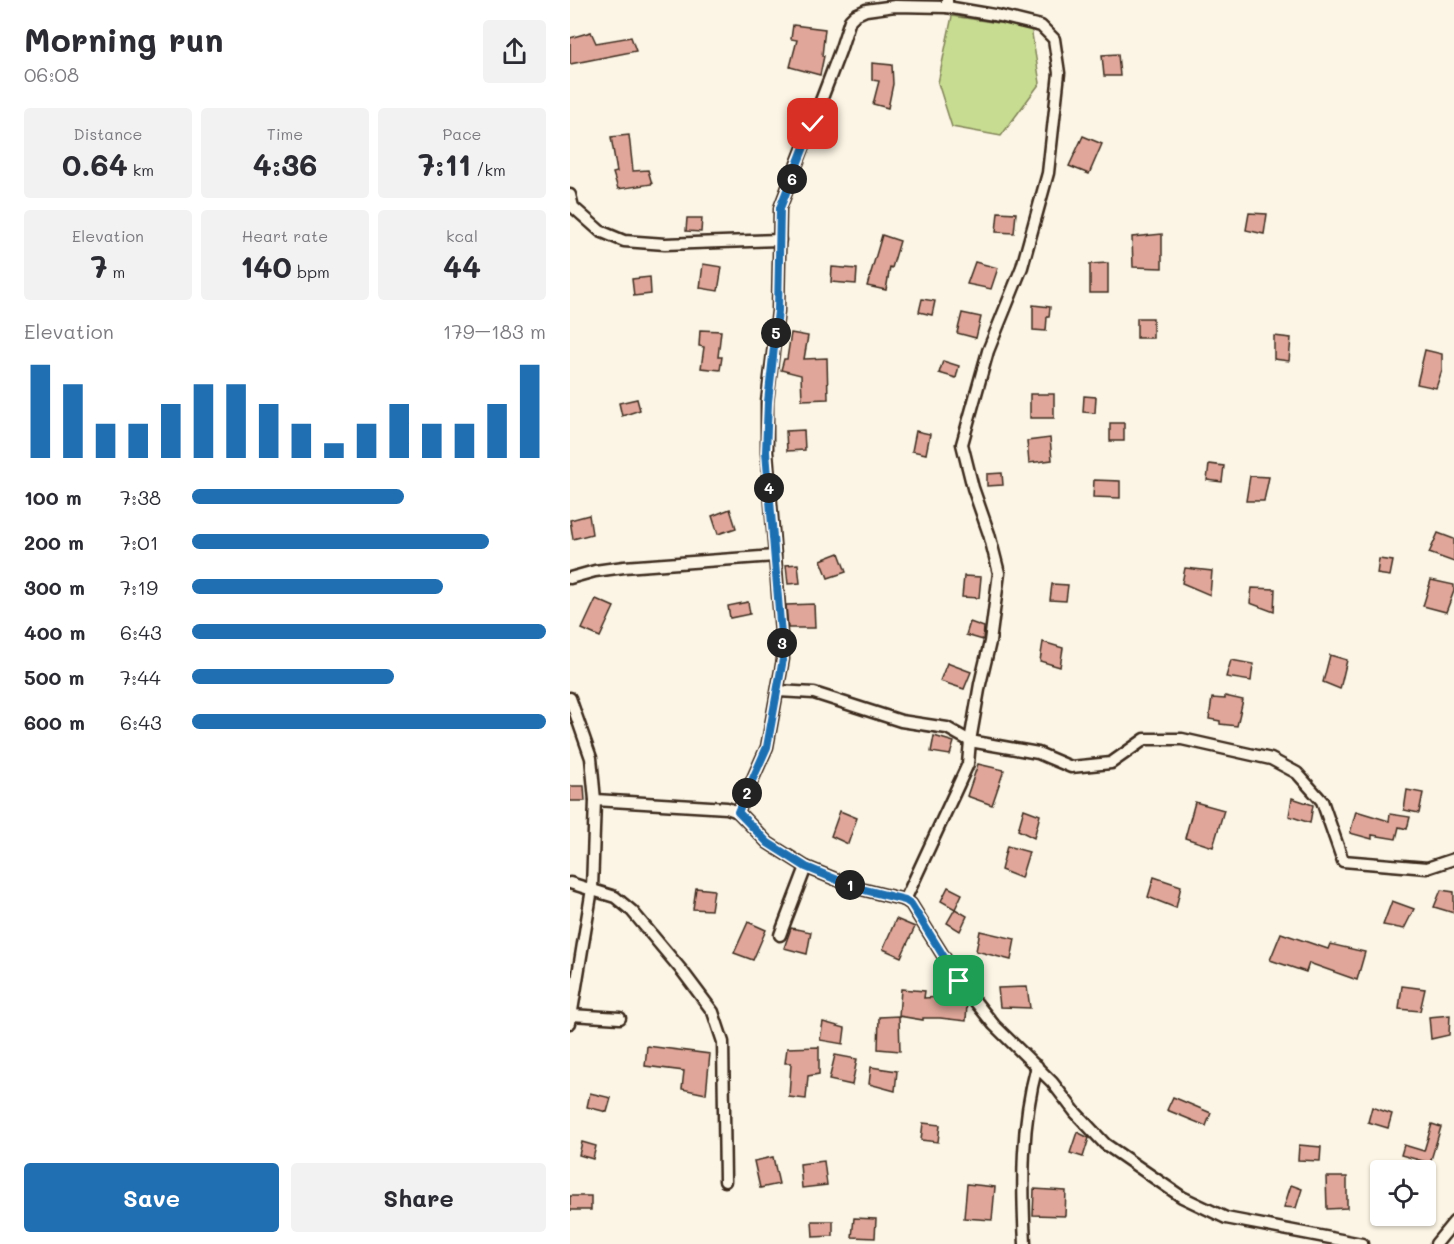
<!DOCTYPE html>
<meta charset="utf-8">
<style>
:root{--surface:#fff;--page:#f2f2f3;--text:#2b2b33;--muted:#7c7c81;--accent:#1f6fb2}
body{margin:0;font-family:Mali,sans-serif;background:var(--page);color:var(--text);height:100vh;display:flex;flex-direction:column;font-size:22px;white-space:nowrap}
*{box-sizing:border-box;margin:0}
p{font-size:20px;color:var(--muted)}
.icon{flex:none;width:33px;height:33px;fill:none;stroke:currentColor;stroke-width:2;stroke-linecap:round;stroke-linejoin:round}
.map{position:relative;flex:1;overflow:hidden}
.details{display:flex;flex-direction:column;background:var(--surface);width:570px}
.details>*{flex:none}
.controls{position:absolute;left:800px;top:1160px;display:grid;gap:12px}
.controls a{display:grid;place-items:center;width:66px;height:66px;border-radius:6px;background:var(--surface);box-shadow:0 2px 4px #0004;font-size:30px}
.pin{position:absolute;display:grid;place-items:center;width:51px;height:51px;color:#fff;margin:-26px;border-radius:12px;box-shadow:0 3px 9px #0006}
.km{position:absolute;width:30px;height:30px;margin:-15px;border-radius:50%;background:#222;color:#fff;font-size:16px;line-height:30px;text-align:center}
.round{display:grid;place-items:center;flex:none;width:63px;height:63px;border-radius:6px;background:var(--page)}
.head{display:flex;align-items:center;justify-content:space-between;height:102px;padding:0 24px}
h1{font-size:33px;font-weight:700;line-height:45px}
.figures{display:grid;grid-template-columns:repeat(3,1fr);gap:9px;height:102px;padding:6px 24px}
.figures div{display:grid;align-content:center;border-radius:6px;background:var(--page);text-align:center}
.figures b{font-size:30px;font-weight:700}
.figures small{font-size:16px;font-weight:400}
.figures p{font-size:16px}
.chart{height:168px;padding:12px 24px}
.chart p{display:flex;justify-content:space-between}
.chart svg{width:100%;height:108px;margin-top:6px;stroke:var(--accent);stroke-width:6}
.primary-button{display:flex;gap:12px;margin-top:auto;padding:12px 24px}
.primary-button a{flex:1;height:69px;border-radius:6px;background:var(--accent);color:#fff;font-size:24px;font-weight:700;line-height:69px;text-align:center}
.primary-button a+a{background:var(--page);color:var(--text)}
ul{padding:0 24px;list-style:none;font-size:20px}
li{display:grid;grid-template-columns:96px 72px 1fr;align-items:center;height:45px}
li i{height:15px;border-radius:8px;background:var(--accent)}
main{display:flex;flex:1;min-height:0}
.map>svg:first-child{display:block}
.green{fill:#c7dc91;stroke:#818358;stroke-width:1.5}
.building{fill:#dfa699;stroke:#3b2a1e;stroke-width:1.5}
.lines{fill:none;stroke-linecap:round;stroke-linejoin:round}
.minor-casing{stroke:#3b2a1e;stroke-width:15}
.minor{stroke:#fcf5e5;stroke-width:10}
.route-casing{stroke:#fff;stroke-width:12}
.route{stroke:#1f6fb2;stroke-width:8}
</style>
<main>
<section class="details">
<div class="head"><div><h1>Morning run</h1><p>06:08</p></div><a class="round"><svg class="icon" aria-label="share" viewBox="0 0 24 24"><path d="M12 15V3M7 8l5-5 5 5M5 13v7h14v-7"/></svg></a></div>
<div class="figures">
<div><p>Distance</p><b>0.64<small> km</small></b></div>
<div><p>Time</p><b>4:36</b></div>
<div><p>Pace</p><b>7:11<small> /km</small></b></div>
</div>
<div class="figures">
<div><p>Elevation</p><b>7<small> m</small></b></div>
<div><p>Heart rate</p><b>140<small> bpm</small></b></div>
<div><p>kcal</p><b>44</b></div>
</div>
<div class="chart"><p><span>Elevation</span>179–183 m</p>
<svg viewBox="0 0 160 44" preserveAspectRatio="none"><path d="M5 44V6M15 44V14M25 44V30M35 44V30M45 44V22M55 44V14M65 44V14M75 44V22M85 44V30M95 44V38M105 44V30M115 44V22M125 44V30M135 44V30M145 44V22M155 44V6"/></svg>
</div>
<ul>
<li><b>100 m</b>7:38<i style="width:60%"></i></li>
<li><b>200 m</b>7:01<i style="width:84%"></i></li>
<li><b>300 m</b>7:19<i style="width:71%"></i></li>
<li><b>400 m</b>6:43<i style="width:100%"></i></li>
<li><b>500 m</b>7:44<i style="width:57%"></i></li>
<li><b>600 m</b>6:43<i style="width:100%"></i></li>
</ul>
<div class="primary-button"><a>Save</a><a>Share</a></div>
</section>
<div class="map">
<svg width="884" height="1244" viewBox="0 0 884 1244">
<rect width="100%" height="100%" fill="#fcf5e5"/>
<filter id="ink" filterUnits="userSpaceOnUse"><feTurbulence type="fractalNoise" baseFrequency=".0167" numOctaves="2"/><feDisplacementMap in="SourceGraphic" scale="12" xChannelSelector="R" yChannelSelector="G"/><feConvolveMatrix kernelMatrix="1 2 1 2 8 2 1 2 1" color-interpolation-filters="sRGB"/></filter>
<g filter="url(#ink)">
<path class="green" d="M382,16L461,28L470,83L431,136L382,127L368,83Z"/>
<g class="building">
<path d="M223,25L255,29L252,56H254L250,75L220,67L227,40L221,39Z"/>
<path d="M21,32L26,43L61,37L66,51L0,64V38Z"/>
<path d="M548,54L550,76H534L532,55Z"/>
<path d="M302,63L322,65L323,84L318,108L303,104L309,81L302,80Z"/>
<path d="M59,135L63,171L78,170L82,184L48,189L43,173L47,172L41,137Z"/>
<path d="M513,136L532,144L519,174L499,166Z"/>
<path d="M428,212L446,213L444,233L426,232Z"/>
<path d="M679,213L697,214L694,234L676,230Z"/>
<path d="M117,218H132L131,232L116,231Z"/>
<path d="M592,234V268L563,267L562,237Z"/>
<path d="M312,235L330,241L322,268L320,267L316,290L297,286Z"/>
<path d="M405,262L428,268L421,289L397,284Z"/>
<path d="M538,263V293H520V264Z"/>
<path d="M133,264L152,267L148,291L130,288Z"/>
<path d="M262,267L287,269L286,284L261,282Z"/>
<path d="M80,277L81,294L64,296L62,279Z"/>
<path d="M352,299L365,301L362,315L349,312Z"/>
<path d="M463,305L480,307L479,317H477L476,331L463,330Z"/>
<path d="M392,313L411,317L406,338L387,333Z"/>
<rect x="567" y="318" width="16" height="20"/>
<path d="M130,330L151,331L148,357H152L150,370L131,368L134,347L129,346Z"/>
<path d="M221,333L238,336L234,359L257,358L258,399L232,400L231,375L211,370L214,359H217Z"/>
<path d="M704,336L721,338L719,361L704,359Z"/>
<path d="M855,350L872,354V370L866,388L847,384Z"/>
<path d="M373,361L389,366L386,378L369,373Z"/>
<rect x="460" y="394" width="24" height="24"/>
<path d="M514,396L526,397L525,413L513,412Z"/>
<path d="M67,399L70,410L52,416L49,403Z"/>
<rect x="540" y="423" width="14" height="18"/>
<path d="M234,430L235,450L217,451L216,431Z"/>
<path d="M346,431L360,434L356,454L342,451Z"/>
<path d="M480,438L482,460L459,463L457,441Z"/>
<path d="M639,464L654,466L652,482L637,480Z"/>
<path d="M432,473L433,485L417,486V474Z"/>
<path d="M680,476L699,477L694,501H676Z"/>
<path d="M524,480L550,481V498L523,497Z"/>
<path d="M160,509L166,528L148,534L142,516Z"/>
<path d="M19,515L22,534L3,539L0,520Z"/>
<path d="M868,533L884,539V562L859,553Z"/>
<path d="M269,553L276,572L258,578L251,560Z"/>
<path d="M809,559L823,561L820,576L807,574Z"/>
<path d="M228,564L230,583L218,584L216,565Z"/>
<path d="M615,568L642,571L640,595L612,583Z"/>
<path d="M394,576L411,577L409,598L392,597Z"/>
<path d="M861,580L884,585V591L876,612L853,606Z"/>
<path d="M482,584L498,585L496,601L480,600Z"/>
<path d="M682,588L705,589L704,612L680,603Z"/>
<path d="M26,599L44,607L30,637L12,629Z"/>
<path d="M178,602L180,614L160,618L158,606Z"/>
<path d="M244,604L245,628H218L216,605Z"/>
<path d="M400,622L414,627L413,640L396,635Z"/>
<path d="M473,642L493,648L490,667L470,661Z"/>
<path d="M760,655L777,660L770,689L753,682Z"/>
<path d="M661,660L683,664L681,681L656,677Z"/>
<path d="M377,663L401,672L394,689L370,681Z"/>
<path d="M655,696L673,700L667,726L650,724V721L639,719L642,698L655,699Z"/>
<path d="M364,736L384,742L380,755L361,752Z"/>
<path d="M408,764L434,770L422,805L397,796Z"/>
<path d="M0,786H14L15,801H0Z"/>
<path d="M837,790L853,793L849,813L834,810Z"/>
<path d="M722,798L743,805L740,823L719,816Z"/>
<path d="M625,802L654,810L643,847L615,838Z"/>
<path d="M454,809L470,815L464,838L448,830Z"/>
<path d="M270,811L287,818L278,844L261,836Z"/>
<path d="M786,811L819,821L820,814L840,817L837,829L829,827L826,839L802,835V839L780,833Z"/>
<path d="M437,846L459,852L451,878L431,870Z"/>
<path d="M584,877L611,886L606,908L578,897Z"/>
<path d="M378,887L392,894L385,909L371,901Z"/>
<path d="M126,888L144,890L141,910L123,909Z"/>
<path d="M871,890L884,892V913L864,907Z"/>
<path d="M822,901L844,909L834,929L813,925Z"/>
<path d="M385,909L397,916L390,931L377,923Z"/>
<path d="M326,919L345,927L331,957L313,949Z"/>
<path d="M178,922L196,930L183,960L164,953Z"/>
<path d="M221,928L241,932L237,954L214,948Z"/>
<path d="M410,931L445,939L441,960L406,951Z"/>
<path d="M711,933L758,949L760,944L795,952L787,980L739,963L736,972L700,960Z"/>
<path d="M832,986L855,989L850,1011L829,1009Z"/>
<path d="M457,987L460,1008L430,1007L428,988Z"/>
<path d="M331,989L355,991L354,998L392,996L397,1003L396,1021L370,1018H353V1020L329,1016Z"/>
<path d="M880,1015L879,1035L861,1039L859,1017Z"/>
<path d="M329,1016L330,1051L308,1049L309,1017Z"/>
<path d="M253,1022L275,1028L273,1044L250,1040Z"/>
<path d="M77,1046L140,1054L136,1094L112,1089L114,1071L75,1066Z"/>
<path d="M249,1047V1074L238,1076L236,1099L219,1097L221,1063H215L217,1048Z"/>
<path d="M265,1055L287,1059L282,1085L259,1080Z"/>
<path d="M301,1067L327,1071L325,1091L299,1084Z"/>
<path d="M20,1093L41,1098L37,1112L17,1107Z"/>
<path d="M603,1097L641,1113L636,1126L597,1110Z"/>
<path d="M802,1107L822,1114L818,1128L798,1122Z"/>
<path d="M353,1123L370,1125L368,1142L351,1140Z"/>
<path d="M862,1124L871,1127L860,1163L831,1155L834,1145L854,1151Z"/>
<path d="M507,1132L519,1138L513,1157L500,1153Z"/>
<path d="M12,1142L26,1146L23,1159L9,1155Z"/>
<path d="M729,1145L751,1147L750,1161L728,1160Z"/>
<path d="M203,1157L209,1184L190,1188L184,1161Z"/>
<path d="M254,1161L257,1185L232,1188L230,1164Z"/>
<path d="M756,1177H777V1208L757,1209Z"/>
<path d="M397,1184L425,1187L422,1220L394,1218Z"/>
<path d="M721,1185L732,1189L726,1208L714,1207Z"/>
<path d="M464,1189L496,1191L495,1216L463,1215Z"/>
<rect x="0" y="1196" width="21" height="14"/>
<path d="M284,1218L306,1219L305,1238L282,1237Z"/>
<path d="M242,1221H263V1236L243,1237Z"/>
</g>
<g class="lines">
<defs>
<g id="minor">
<path d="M0,195L3,207L30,231L54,241L95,244L210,240"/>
<path d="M0,578L25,571L54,567L205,556"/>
<path d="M208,691L244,693L331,721L377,728L400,741L468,753L501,767L541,763L575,739H612L701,759L727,773L752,801L773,861L857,868L884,859"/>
<path d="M0,698L21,758L25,800L22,889L0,1023"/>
<path d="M25,800L157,808L168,812L198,843L236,867L287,888L335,900L341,904L389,981L424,1025L482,1082L505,1112L535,1144L612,1197L656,1218L792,1244"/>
<path d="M168,812L197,747L213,659L197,452V402L208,311L210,208L270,51L280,20L285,15L296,10L325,6L377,7V0"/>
<path d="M0,883L45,897L62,911L113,972L143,1012L153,1042L155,1181"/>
<path d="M335,900L398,764L400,741L410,684L420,642L429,573L419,534L403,488L392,444L418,351L452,267L478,173L489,73L484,39L471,26L430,16L377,7"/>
<path d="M210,935L236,867"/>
<path d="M1,1015L50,1018"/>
<path d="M455,1244C452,1184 451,1124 467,1066"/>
<path d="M866,1244L884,1222"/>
</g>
</defs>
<use href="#minor" class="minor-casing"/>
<use href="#minor" class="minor"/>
</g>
</g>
<g class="lines" filter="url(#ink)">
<defs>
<path id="route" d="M243,124L210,208L208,311L198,402L196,452L213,659L197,747L168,812L198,843L236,867L287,888L335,900L341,904L389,981"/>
</defs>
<use href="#route" class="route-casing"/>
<use href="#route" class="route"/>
</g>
</svg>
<div class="controls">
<a><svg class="icon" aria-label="locate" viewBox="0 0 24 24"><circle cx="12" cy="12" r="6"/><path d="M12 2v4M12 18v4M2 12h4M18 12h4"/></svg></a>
</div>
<div class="pin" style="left:389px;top:981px;background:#1e9e55"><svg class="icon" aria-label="arrive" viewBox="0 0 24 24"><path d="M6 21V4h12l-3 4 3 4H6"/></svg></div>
<div class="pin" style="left:243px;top:124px;background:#d93025"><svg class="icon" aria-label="check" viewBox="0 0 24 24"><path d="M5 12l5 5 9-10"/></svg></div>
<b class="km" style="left:280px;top:885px">1</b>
<b class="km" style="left:177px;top:793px">2</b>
<b class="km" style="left:212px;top:643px">3</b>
<b class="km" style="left:199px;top:488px">4</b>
<b class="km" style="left:206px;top:333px">5</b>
<b class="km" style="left:222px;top:179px">6</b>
</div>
</main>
